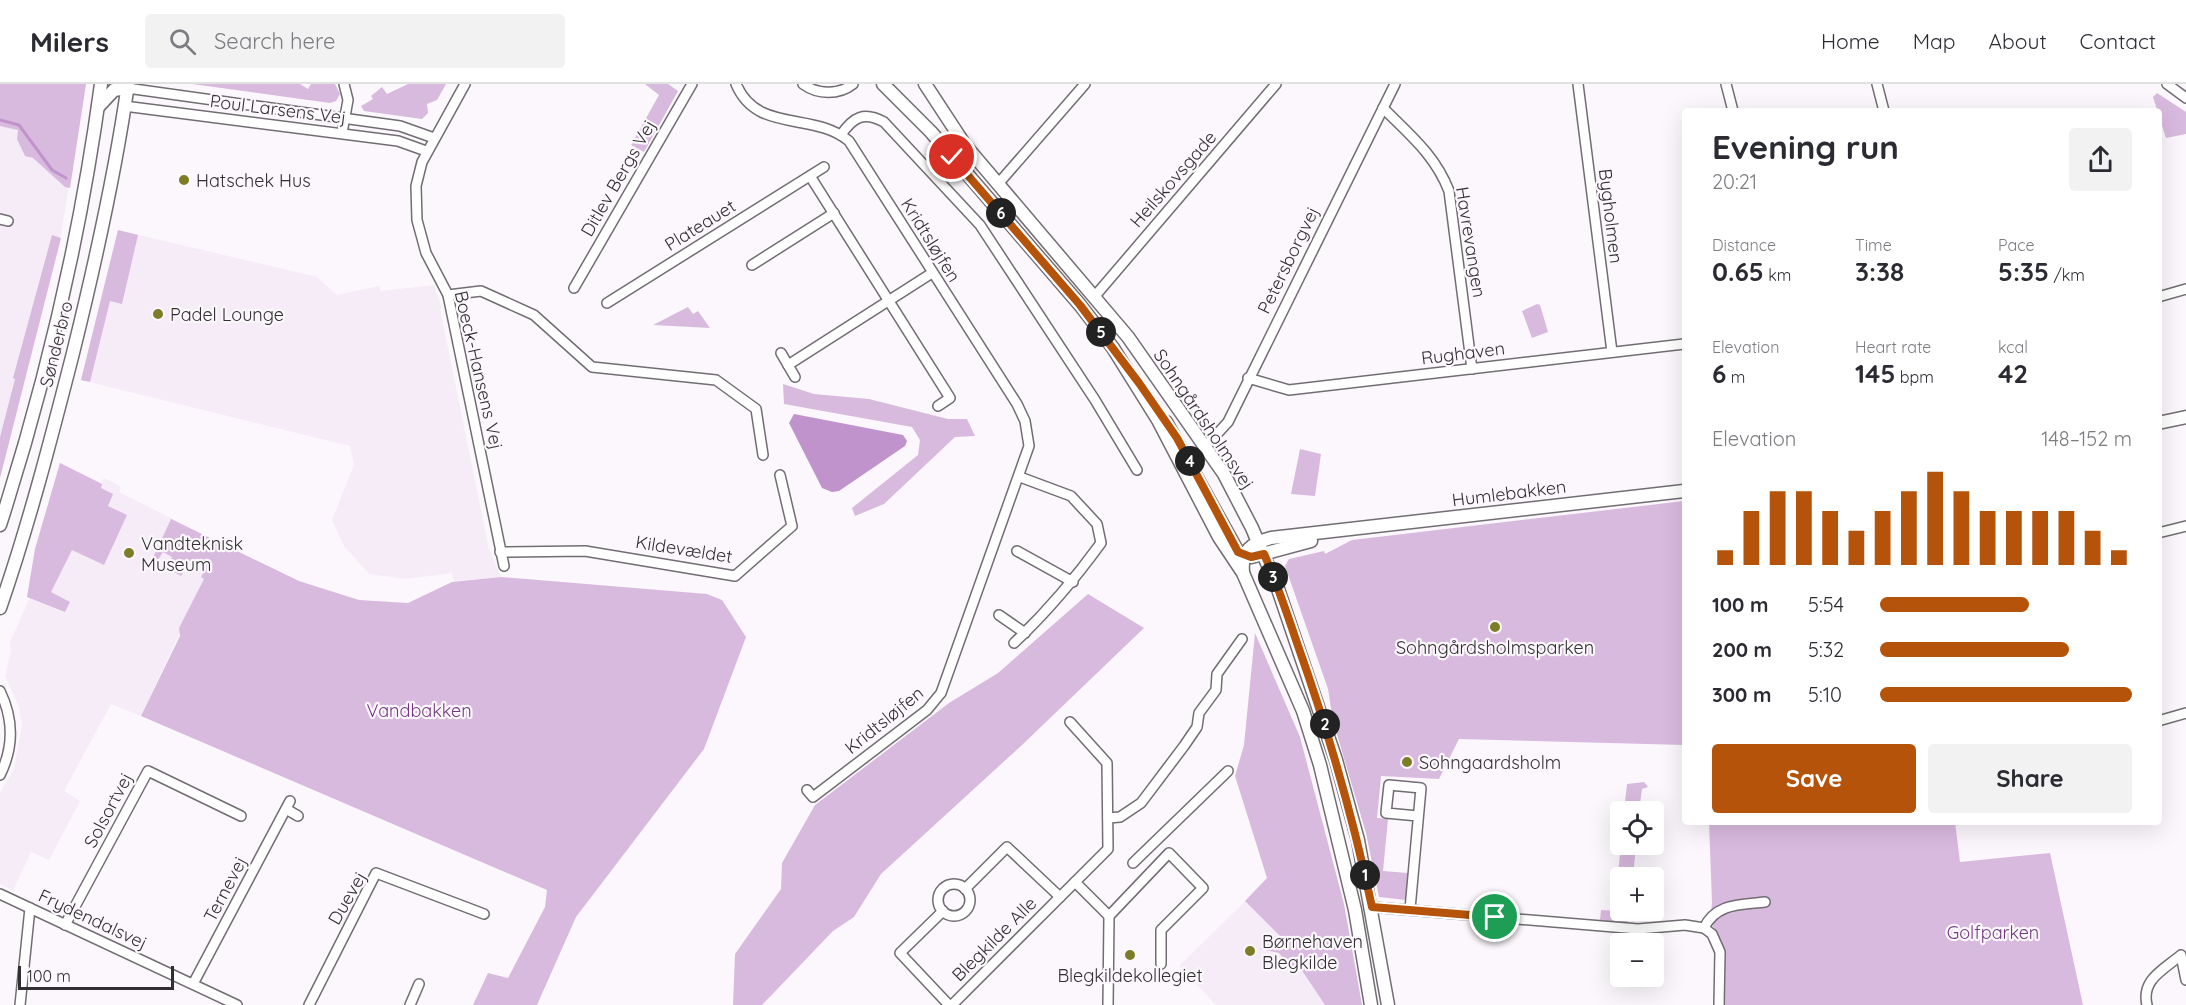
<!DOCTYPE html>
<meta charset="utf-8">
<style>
:root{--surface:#fff;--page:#f2f2f3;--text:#2b2b33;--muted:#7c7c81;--line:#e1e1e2;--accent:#b45309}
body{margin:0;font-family:Quicksand,sans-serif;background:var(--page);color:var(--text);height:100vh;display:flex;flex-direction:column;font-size:22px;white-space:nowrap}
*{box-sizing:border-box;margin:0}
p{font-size:20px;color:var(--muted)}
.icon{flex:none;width:33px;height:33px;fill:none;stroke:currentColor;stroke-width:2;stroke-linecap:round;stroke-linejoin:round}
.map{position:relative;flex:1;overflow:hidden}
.drawer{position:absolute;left:1682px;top:24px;width:480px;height:717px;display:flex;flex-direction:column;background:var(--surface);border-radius:6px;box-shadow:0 6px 24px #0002}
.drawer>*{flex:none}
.tools{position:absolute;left:1610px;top:717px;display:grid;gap:12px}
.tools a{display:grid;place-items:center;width:54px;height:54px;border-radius:6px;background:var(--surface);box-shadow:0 6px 24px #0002;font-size:30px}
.scale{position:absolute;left:18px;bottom:15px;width:156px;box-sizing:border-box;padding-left:6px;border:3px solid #312f31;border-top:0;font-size:16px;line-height:21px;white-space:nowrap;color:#312f31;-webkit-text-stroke:4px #fbf7fc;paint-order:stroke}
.pin{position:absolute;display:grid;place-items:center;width:51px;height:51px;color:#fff;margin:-26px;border:3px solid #fff;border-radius:50%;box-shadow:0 2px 6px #0007}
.km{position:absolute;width:30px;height:30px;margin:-15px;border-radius:50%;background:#222;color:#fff;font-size:16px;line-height:30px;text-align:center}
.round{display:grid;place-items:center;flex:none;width:63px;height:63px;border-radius:6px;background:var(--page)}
.summary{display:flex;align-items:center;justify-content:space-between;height:102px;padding:0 30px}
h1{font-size:33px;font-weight:800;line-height:45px}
.figures{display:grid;grid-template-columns:repeat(3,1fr);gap:9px;height:102px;padding:6px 30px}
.figures div{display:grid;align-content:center}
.figures b{font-size:26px;font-weight:800}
.figures small{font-size:16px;font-weight:400}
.figures p{font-size:16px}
.chart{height:168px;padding:12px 30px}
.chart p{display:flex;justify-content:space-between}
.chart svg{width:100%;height:108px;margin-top:6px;stroke:var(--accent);stroke-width:6}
.cta{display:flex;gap:12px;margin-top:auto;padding:12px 30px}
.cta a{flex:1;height:69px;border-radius:6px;background:var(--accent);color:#fff;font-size:24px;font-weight:800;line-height:69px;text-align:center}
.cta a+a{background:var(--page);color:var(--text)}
ul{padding:0 30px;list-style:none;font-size:20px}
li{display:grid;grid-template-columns:96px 72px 1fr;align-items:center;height:45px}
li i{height:15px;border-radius:8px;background:var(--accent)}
header{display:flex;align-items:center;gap:36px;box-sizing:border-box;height:84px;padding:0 30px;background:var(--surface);border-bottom:2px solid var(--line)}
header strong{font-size:28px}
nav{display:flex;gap:33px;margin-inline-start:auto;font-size:21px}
.search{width:420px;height:54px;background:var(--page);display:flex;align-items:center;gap:15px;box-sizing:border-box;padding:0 21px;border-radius:6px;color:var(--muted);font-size:22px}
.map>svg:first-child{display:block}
.built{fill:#f5ecf8}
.green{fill:#d9badf}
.water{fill:#c193cc}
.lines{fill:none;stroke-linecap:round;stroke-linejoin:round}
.stream{stroke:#c193cc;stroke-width:3}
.street-casing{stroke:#716d72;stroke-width:12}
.secondary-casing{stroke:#716d72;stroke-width:15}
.street{stroke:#fff;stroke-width:9}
.secondary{stroke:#fff;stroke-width:12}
.route-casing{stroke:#fff;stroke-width:12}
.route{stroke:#b45309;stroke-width:8}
.poi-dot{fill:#7c7d26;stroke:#fbf7fc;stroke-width:2}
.labels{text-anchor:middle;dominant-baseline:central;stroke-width:4.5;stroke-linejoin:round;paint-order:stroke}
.street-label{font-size:18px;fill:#312f31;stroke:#fbf7fc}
.poi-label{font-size:18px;fill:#312f31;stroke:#fbf7fc;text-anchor:start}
.park-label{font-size:18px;fill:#71387e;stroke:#fbf7fc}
</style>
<header>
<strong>Milers</strong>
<div class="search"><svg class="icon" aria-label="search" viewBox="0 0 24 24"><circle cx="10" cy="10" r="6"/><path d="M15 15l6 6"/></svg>Search here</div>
<nav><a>Home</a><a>Map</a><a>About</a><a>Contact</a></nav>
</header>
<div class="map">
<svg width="2186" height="921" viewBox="0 0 2186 921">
<rect width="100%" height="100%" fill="#fbf7fc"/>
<g class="built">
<path d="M0,0H86L61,150L0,394Z"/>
<path d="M118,146L317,193L337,211L379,202L381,207L434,201L442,224L440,225L489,465L501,493L454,497L452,489L406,495L369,490L344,462L332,436L354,381L350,362L81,296Z"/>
<path d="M60,379L101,399L104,394L121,403L119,408L208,453L217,470L141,632L111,620L64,707L80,717L49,776L31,768L13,806L0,800V709L14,685L22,641L19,623L5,592L11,567L10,558L30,514L27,513L35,465Z"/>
<path d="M1274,789L1347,921H1216L1179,882Z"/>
</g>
<g class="green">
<path d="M0,0H86L70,104L65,103L33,74L25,72L17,55L18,46L0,42Z"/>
<path d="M192,0H300L308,5L311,0H335L340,10L336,17L330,19Z"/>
<path d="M408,0H446L437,16L427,20L428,29L422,35L364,27L361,22L373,15L371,12L382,3L387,10Z"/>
<path d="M645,0H668L678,7L644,68L631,61L659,11Z"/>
<path d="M2157,9L2186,28V50L2166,54L2153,13Z"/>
<path d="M118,146L138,151L122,220L110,217L90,298L81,296Z"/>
<path d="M52,151L61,154L0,394V353L15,295L13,294Z"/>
<path d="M1537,220L1540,221L1548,248L1532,254L1522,227Z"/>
<path d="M688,223L693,230L698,227L710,244L653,241Z"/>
<path d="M783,300L814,310L869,315L948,335H967L975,352L955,353L884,420L855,432L852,424L918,371L920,356L912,343L784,320Z"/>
<path d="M1300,365L1321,370L1315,412L1291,410Z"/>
<path d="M60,379L102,400L101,404L113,410L108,422L127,431L104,481L72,466L51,508L70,518L65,528L27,513L35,465Z"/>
<path d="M1684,417V661L1459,655L1439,695L1381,692L1377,734L1388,735L1383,787L1408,789L1406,816L1379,813L1366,749L1333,637L1328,605L1285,482L1289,475L1324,467L1325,470L1352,456Z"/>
<path d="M171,435L299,497L359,516L408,519L452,498L501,493L707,510L722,516L746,553L704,665L576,833L537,921H473L488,889L508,894L545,823L547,806L141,632L180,552L179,544L204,495L201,493L206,483L190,476L181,492L166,483L172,473L163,468L156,479L152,476Z"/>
<path d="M1088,510L1144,544L1022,661L881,790L854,833L833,847L762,921H733L735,870L781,805L782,779L815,721L949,619L998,589Z"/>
<path d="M1255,549L1300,653L1344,820L1362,921H1325L1301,885L1293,887L1279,869L1260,865L1280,852L1245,817L1267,794L1235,692L1244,661Z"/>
<path d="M1644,698L1648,703L1642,705L1639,727H1624L1627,700Z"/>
<path d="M1709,738H1955L1960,778L2050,769L2083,921H1720L1722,869L1720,854L1710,837L1712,819Z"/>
<path d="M1621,761H1636L1633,793L1620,794V826L1637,827L1636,831L1623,841L1600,836L1601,826L1617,827V820L1615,819Z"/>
</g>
<path class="water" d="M794,330L903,351L907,357L905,362L839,407L832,408L822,404L789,339Z"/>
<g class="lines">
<path class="stream" d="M0,36L19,41L52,86L66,94"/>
<defs>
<g id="street">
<path d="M465,0L422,78L416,102L417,136L426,169L448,211L504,482"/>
<path d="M736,0C757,50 813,27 849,57L1017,320L1025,337L1029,362L941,609L927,626L813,713L807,706"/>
<path d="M803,0C818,11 839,11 853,0"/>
<path d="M1578,0L1612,268"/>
<path d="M1726,0L1733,27"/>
<path d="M1877,0L1884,27"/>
<path d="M2167,0L2186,14"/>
<path d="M127,4L400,42L434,54"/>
<path d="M124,22L398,57L426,67"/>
<path d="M1383,24C1410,51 1435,71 1449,107L1472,285"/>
<path d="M342,49L348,16L344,0"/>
<path d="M841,51C853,33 864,27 884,38L980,141L1095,316L1137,386"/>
<path d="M810,92L950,314L938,322"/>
<path d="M998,100L1085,0"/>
<path d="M0,135L8,137"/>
<path d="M752,181L834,129"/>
<path d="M574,204L692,0"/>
<path d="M448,211L481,207L534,231L592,283L716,296L756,325L763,371"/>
<path d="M1095,212L1276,0"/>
<path d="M2158,213L2186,205"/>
<path d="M607,219L824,83"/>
<path d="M781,269L795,293"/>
<path d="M788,281L932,189"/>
<path d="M1248,294L1289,306L1684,260"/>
<path d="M1205,363L1228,338L1395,0"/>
<path d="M2158,449L2186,442"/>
<path d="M1017,467L1073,498"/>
<path d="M500,468L585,467L735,492L792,442L780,391"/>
<path d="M999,531L1025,549"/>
<path d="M1014,559C1047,528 1074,496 1101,459L1097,440L1071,412L1020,393"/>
<path d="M0,607C14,636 14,663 0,691"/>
<path d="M2158,637L2186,629"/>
<path d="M1070,638L1107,679L1108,765L1075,798L1109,832"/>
<path d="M286,725L298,732"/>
<path d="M1108,734L1120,733L1141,719L1184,662L1197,643L1199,629L1216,606L1217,590L1242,555"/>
<path d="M1133,779L1228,687"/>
<circle cx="954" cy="816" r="16"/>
<path d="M965,805L1007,763L1060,813L1075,798"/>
<path d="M0,810L237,921"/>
<path d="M1372,823L1638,845L1685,841L1704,844L1712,850L1720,868L1719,921"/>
<path d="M1410,825L1421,704L1389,701L1386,729L1418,732"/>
<path d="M943,827L900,869L949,921"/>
<path d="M65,841L148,687L241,732"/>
<path d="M1704,844C1716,819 1740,821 1765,818"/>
<path d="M193,900L290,717"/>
<path d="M20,921L30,824"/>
<path d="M309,921L376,789L484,830"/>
<path d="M410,921L419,900"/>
<path d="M952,921L1060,813"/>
<path d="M1108,921L1109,832L1169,769L1203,804L1161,846V880"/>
<path d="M2147,921C2141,896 2163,886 2181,871L2186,896"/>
</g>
<g id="secondary">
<path d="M883,0L931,48L1080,221L1113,264L1158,336L1219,453L1243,489L1303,627L1320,681L1355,826L1371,921"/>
<path d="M925,0L965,61L1128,253L1224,390L1252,444L1278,505L1336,676L1358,756L1388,921"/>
<path d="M98,23L114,6L127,4"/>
<path d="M1166,338L1238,468L1251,473L1311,457"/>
<path d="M2158,339L2186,333"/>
<path d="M0,441C46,298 81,149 101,0"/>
<path d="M1243,488C1241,467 1251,459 1271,454L1684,407"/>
<path d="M0,524C29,440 51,355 73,269C95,180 115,91 128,0"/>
</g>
</defs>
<use href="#street" class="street-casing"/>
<use href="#secondary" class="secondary-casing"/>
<use href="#street" class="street"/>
<use href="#secondary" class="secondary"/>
</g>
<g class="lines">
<defs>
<path id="route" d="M952,73L1080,221L1139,299L1177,354L1238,468L1251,473L1264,470C1277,499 1287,529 1297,559C1328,646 1353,733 1372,823L1495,833"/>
</defs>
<use href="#route" class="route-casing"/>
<use href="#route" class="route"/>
</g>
<g class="poi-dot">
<circle cx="184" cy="96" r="6"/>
<circle cx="158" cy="230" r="6"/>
<circle cx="129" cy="469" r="6"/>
<circle cx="1495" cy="543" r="6"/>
<circle cx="1407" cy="678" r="6"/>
<circle cx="1250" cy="867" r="6"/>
<circle cx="1130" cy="871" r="6"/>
</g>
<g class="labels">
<g class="street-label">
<text transform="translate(278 25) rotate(7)">Poul Larsens Vej</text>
<text transform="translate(618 94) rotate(-60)">Ditlev Bergs Vej</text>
<text transform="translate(1173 95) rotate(-49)">Heilskovsgade</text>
<text transform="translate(1611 132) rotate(83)">Bygholmen</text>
<text transform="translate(700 141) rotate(-32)">Plateauet</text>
<text transform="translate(931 156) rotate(58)">Kridtsløjfen</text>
<text transform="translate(1471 158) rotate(81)">Havrevangen</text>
<text transform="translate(1288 176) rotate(-64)">Petersborgvej</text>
<text transform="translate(56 260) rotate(-76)">Sønderbro</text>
<text transform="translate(1463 269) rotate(-7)">Rughaven</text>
<text transform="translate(479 286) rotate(77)">Boeck-Hansens Vej</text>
<text transform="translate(1204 335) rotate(56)">Sohngårdsholmsvej</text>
<text transform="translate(1509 409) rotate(-7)">Humlebakken</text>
<text transform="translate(684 465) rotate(9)">Kildevældet</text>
<text transform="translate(884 636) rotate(-39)">Kridtsløjfen</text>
<text transform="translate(108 726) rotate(-62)">Solsortvej</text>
<text transform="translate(225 805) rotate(-62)">Ternevej</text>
<text transform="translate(347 814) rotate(-60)">Duevej</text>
<text transform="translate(93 835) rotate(25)">Frydendalsvej</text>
<text transform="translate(994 855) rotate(-45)">Blegkilde Alle</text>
</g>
<g class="poi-label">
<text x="196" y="96">Hatschek Hus</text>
<text x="170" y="230">Padel Lounge</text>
<text x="141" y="459">Vandteknisk<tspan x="141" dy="21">Museum</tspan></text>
<text x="1495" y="563" text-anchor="middle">Sohngårdsholmsparken</text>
<text x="1419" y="678">Sohngaardsholm</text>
<text x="1262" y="857">Børnehaven<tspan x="1262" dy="21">Blegkilde</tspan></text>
<text x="1130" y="891" text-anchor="middle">Blegkildekollegiet</text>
</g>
<g class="park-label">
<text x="419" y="626">Vandbakken</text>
<text x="1993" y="848">Golfparken</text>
</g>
</g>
</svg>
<div class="tools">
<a><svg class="icon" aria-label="locate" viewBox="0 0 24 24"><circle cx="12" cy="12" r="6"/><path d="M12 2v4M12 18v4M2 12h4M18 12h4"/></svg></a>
<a>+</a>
<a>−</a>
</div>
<div class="scale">100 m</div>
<div class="pin" style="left:1495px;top:833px;background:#1e9e55"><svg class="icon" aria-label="arrive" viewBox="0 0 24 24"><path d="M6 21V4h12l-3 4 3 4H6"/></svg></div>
<div class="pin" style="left:952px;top:73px;background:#d93025"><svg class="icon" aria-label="check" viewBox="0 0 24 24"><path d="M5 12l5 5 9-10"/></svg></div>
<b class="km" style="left:1365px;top:791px">1</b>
<b class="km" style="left:1325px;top:640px">2</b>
<b class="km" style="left:1273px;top:493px">3</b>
<b class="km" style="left:1190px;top:377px">4</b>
<b class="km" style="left:1101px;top:248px">5</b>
<b class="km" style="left:1001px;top:129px">6</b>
<section class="drawer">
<div class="summary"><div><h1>Evening run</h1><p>20:21</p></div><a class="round"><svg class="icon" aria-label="share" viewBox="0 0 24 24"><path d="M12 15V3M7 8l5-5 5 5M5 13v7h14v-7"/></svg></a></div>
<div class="figures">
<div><p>Distance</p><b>0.65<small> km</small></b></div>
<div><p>Time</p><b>3:38</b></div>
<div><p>Pace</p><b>5:35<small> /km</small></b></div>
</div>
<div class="figures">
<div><p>Elevation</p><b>6<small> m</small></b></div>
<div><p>Heart rate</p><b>145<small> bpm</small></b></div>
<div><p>kcal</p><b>42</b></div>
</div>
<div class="chart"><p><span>Elevation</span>148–152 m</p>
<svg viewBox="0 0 160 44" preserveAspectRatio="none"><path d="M5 44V38M15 44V22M25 44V14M35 44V14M45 44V22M55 44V30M65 44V22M75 44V14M85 44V6M95 44V14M105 44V22M115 44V22M125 44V22M135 44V22M145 44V30M155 44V38"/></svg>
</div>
<ul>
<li><b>100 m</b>5:54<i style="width:59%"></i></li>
<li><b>200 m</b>5:32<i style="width:75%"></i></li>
<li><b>300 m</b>5:10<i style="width:100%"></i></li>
</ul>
<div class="cta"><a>Save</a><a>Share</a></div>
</section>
</div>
